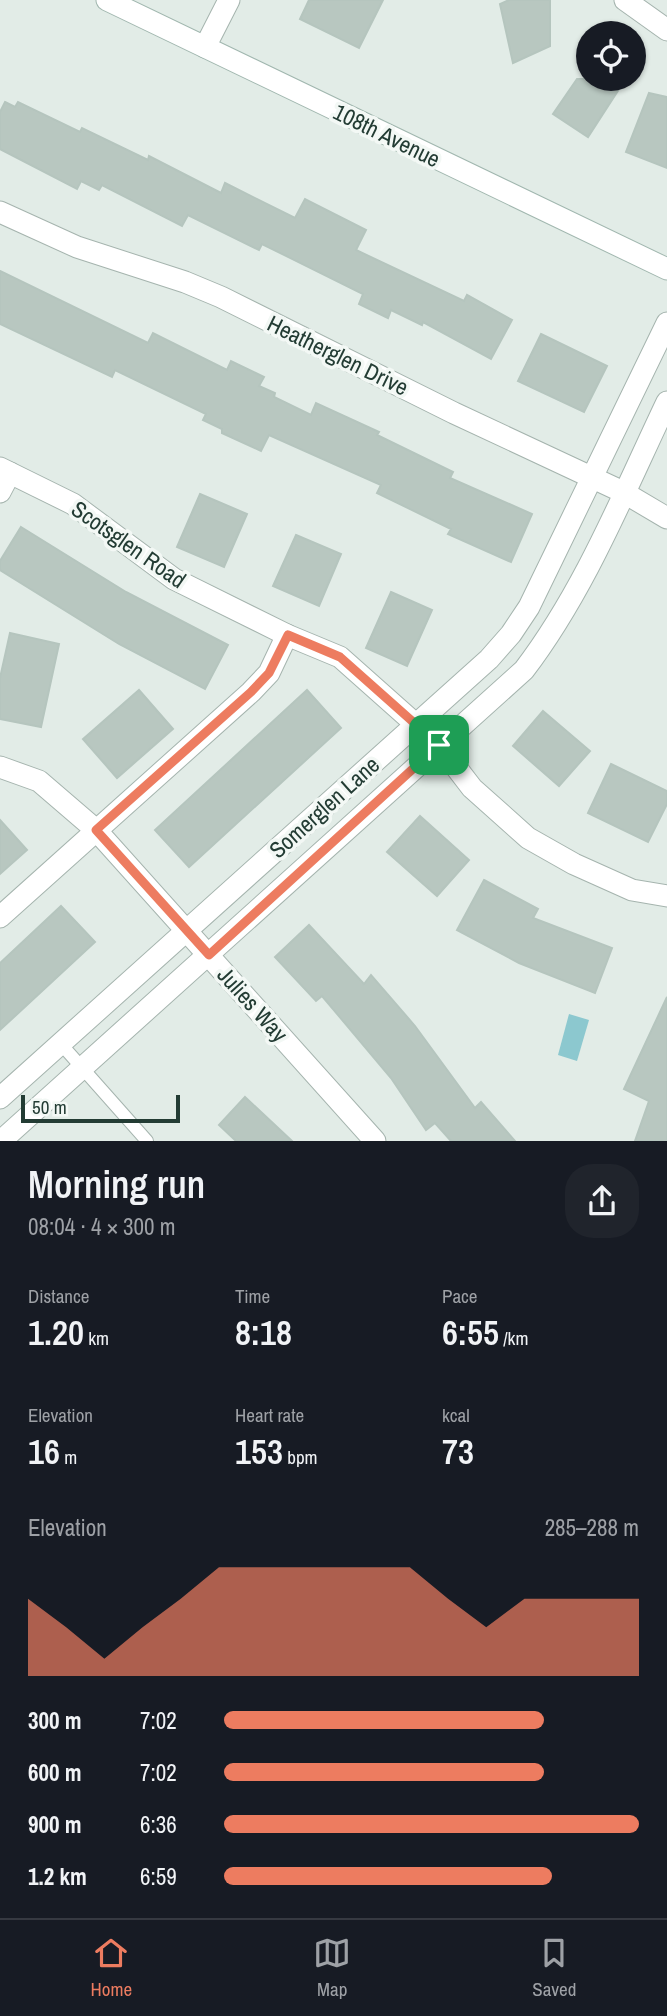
<!DOCTYPE html>
<meta charset="utf-8">
<style>
:root{--surface:#171b24;--page:#20242c;--text:#f1f3f6;--muted:#9ea1a6;--line:#363941;--accent:#ed7c60}
body{margin:0;font-family:"Archivo Narrow",sans-serif;background:var(--page);color:var(--text);height:100vh;display:flex;flex-direction:column;font-size:26px;white-space:nowrap}
*{box-sizing:border-box;margin:0}
p{font-size:23px;color:var(--muted)}
.icon{flex:none;width:38px;height:38px;fill:none;stroke:currentColor;stroke-width:2;stroke-linecap:round;stroke-linejoin:round}
.map{position:relative;height:1141px;overflow:hidden}
.side{display:flex;flex-direction:column;background:var(--surface);flex:1}
.side>*{flex:none}
.controls{position:absolute;left:576px;top:21px;display:grid;gap:14px}
.controls a{display:grid;place-items:center;width:70px;height:70px;border-radius:50%;background:var(--surface);box-shadow:0 2px 5px #0004;font-size:35px}
.scale{position:absolute;left:21px;bottom:18px;width:159px;box-sizing:border-box;padding-left:7px;border:4px solid #233c34;border-top:0;font-size:19px;line-height:24px;white-space:nowrap;color:#233c34;-webkit-text-stroke:5px #f3f8f5;paint-order:stroke}
.pin{position:absolute;display:grid;place-items:center;width:60px;height:60px;color:#fff;margin:-30px;border-radius:14px;box-shadow:0 4px 10px #0006}
.round{display:grid;place-items:center;flex:none;width:74px;height:74px;border-radius:28px;background:var(--page)}
.overview{display:flex;align-items:center;justify-content:space-between;height:119px;padding:0 28px}
h1{font-size:38px;font-weight:600;line-height:52px}
.stats{display:grid;grid-template-columns:repeat(3,1fr);gap:10px;height:119px;padding:7px 28px}
.stats div{display:grid;align-content:center}
.stats b{font-size:35px;font-weight:600}
.stats small{font-size:19px;font-weight:400}
.stats p{font-size:19px}
.chart{height:196px;padding:14px 28px}
.chart p{display:flex;justify-content:space-between}
.chart svg{width:100%;height:126px;margin-top:7px;fill:var(--accent);opacity:.7}
ul{padding:0 28px;list-style:none;font-size:23px}
li{display:grid;grid-template-columns:112px 84px 1fr;align-items:center;height:52px}
li i{height:18px;border-radius:9px;background:var(--accent)}
.tab-bar{display:flex;justify-content:space-around;align-items:center;height:98px;border-top:2px solid var(--line);background:var(--surface);font-size:19px;color:var(--muted)}
.tab-bar a{display:grid;justify-items:center;gap:4px}
.tab-bar .current{color:var(--accent)}
.map>svg:first-child{display:block}
.water{fill:#8cc8cf}
.building{fill:#b8c7c0;stroke:#b5c5be;stroke-width:2}
.lines{fill:none;stroke-linecap:round;stroke-linejoin:round}
.lane-casing{stroke:#a5b4ae;stroke-width:14}
.street-casing{stroke:#a5b4ae;stroke-width:23}
.secondary-casing{stroke:#a1b7af;stroke-width:23}
.lane{stroke:#fff;stroke-width:12}
.street{stroke:#fff;stroke-width:21}
.secondary{stroke:#fff;stroke-width:21}
.route-casing{stroke:#fff;stroke-width:14}
.route{stroke:#ed7c60;stroke-width:9}
.labels{text-anchor:middle;dominant-baseline:central;stroke-width:7;stroke-linejoin:round;paint-order:stroke}
.street-label{font-size:23px;fill:#233c34;stroke:#f3f8f5}
</style>
<div class="map">
<svg width="667" height="1141" viewBox="0 0 667 1141">
<rect width="100%" height="100%" fill="#e2ece7"/>
<path class="water" d="M569,1014L589,1020L577,1061L558,1055Z"/>
<g class="building">
<path d="M309,0H383L359,48L300,19Z"/>
<path d="M509,0H550V46L513,63L500,4Z"/>
<path d="M577,79H611L621,86L588,137L553,114Z"/>
<path d="M649,93L667,97V168L626,152Z"/>
<path d="M5,102L15,107L18,102L80,132L82,128L148,160L149,156L221,193L225,183L295,218L305,199L366,230L356,250L464,301L467,295L512,320L491,359L423,322L422,325L391,310L388,318L359,304L363,294L262,244L259,250L188,215L182,226L102,185L99,190L81,181L77,189L0,149V112Z"/>
<path d="M0,271L148,343L153,333L227,370L231,361L264,377L259,386L275,393L274,397L311,415L316,403L379,432L377,435L453,472L450,478L532,514L511,562L448,534L451,529L377,493L381,485L269,435L261,451L222,433V429L203,420L206,414L115,370L112,377L0,324Z"/>
<path d="M541,334L607,366L584,412L518,381Z"/>
<path d="M200,494L247,514L224,567L177,547Z"/>
<path d="M21,527L126,592L228,645L205,689L119,644L0,570V561Z"/>
<path d="M296,535L341,554L319,606L273,586Z"/>
<path d="M391,592L432,610L407,666L366,648Z"/>
<path d="M10,633L59,644L41,727L0,719V678Z"/>
<path d="M139,690L173,729L117,778L83,739Z"/>
<path d="M307,690L341,728L189,867L155,830Z"/>
<path d="M543,711L590,751L559,786L513,746Z"/>
<path d="M611,764L667,791V804L648,842L588,813Z"/>
<path d="M420,816L469,860L437,896L387,852Z"/>
<path d="M0,820L27,850L0,874Z"/>
<path d="M484,880L538,909L533,918L612,948L595,993L519,963L457,930Z"/>
<path d="M61,906L95,942L0,1030V963Z"/>
<path d="M309,925L364,984L371,975L415,1026L475,1108L481,1102L515,1141H451L435,1123L426,1130L391,1078L322,996L316,1001L275,957Z"/>
<path d="M667,997V1141H635L649,1101L624,1089Z"/>
<path d="M245,1097L292,1141H236L219,1125Z"/>
</g>
<g class="lines">
<defs>
<path id="lane" d="M61,1044L147,1141"/>
<g id="street">
<path d="M625,0L667,30"/>
<path d="M205,47L229,0"/>
<path d="M0,212L77,247L185,282L221,297L454,413L623,492L667,518"/>
<path d="M0,468L73,504L174,579L287,635L340,657L439,745L472,788L528,838L574,864L632,890L667,896"/>
<path d="M0,492L10,473"/>
<path d="M0,767L39,781L96,830L375,1141"/>
<path d="M0,917L251,692L269,673L287,635"/>
<path d="M0,1098L489,659L511,634L529,607L667,323"/>
<path d="M1,1141L524,670C585,590 624,492 667,402"/>
</g>
<path id="secondary" d="M107,0L667,269"/>
</defs>
<use href="#lane" class="lane-casing"/>
<use href="#street" class="street-casing"/>
<use href="#secondary" class="secondary-casing"/>
<use href="#lane" class="lane"/>
<use href="#street" class="street"/>
<use href="#secondary" class="secondary"/>
</g>
<g class="lines">
<defs>
<path id="route" d="M288,635L340,657L439,745L209,955L96,830L251,692L269,673Z"/>
</defs>
<use href="#route" class="route-casing"/>
<use href="#route" class="route"/>
</g>
<g class="labels">
<g class="street-label">
<text transform="translate(387 135) rotate(26)">108th Avenue</text>
<text transform="translate(338 355) rotate(26)">Heatherglen Drive</text>
<text transform="translate(129 544) rotate(35)">Scotsglen Road</text>
<text transform="translate(324 807) rotate(-42)">Somerglen Lane</text>
<text transform="translate(253 1004) rotate(48)">Julies Way</text>
</g>
</g>
</svg>
<div class="controls">
<a><svg class="icon" aria-label="locate" viewBox="0 0 24 24"><circle cx="12" cy="12" r="6"/><path d="M12 2v4M12 18v4M2 12h4M18 12h4"/></svg></a>
</div>
<div class="scale">50 m</div>
<div class="pin" style="left:439px;top:745px;background:#1e9e55"><svg class="icon" aria-label="arrive" viewBox="0 0 24 24"><path d="M6 21V4h12l-3 4 3 4H6"/></svg></div>
</div>
<section class="side">
<div class="overview"><div><h1>Morning run</h1><p>08:04 · 4 × 300 m</p></div><a class="round"><svg class="icon" aria-label="share" viewBox="0 0 24 24"><path d="M12 15V3M7 8l5-5 5 5M5 13v7h14v-7"/></svg></a></div>
<div class="stats">
<div><p>Distance</p><b>1.20<small> km</small></b></div>
<div><p>Time</p><b>8:18</b></div>
<div><p>Pace</p><b>6:55<small> /km</small></b></div>
</div>
<div class="stats">
<div><p>Elevation</p><b>16<small> m</small></b></div>
<div><p>Heart rate</p><b>153<small> bpm</small></b></div>
<div><p>kcal</p><b>73</b></div>
</div>
<div class="chart"><p><span>Elevation</span>285–288 m</p>
<svg viewBox="0 0 160 44" preserveAspectRatio="none"><path d="M0 44V17L10 27L20 38L30 27L40 17L50 6L60 6L70 6L80 6L90 6L100 6L110 17L120 27L130 17L140 17L150 17L160 17V44z"/></svg>
</div>
<ul>
<li><b>300 m</b>7:02<i style="width:77%"></i></li>
<li><b>600 m</b>7:02<i style="width:77%"></i></li>
<li><b>900 m</b>6:36<i style="width:100%"></i></li>
<li><b>1.2 km</b>6:59<i style="width:79%"></i></li>
</ul>
</section>
<nav class="tab-bar">
<a class="current"><svg class="icon" aria-label="home" viewBox="0 0 24 24"><path d="M3 11l9-7 9 7M6 9v11h12V9"/></svg>Home</a>
<a><svg class="icon" aria-label="map" viewBox="0 0 24 24"><path d="M3 6l6-2 6 2 6-2v14l-6 2-6-2-6 2zM9 4v14M15 6v14"/></svg>Map</a>
<a><svg class="icon" aria-label="saved" viewBox="0 0 24 24"><path d="M7 4h10v16l-5-4-5 4z"/></svg>Saved</a>
</nav>
